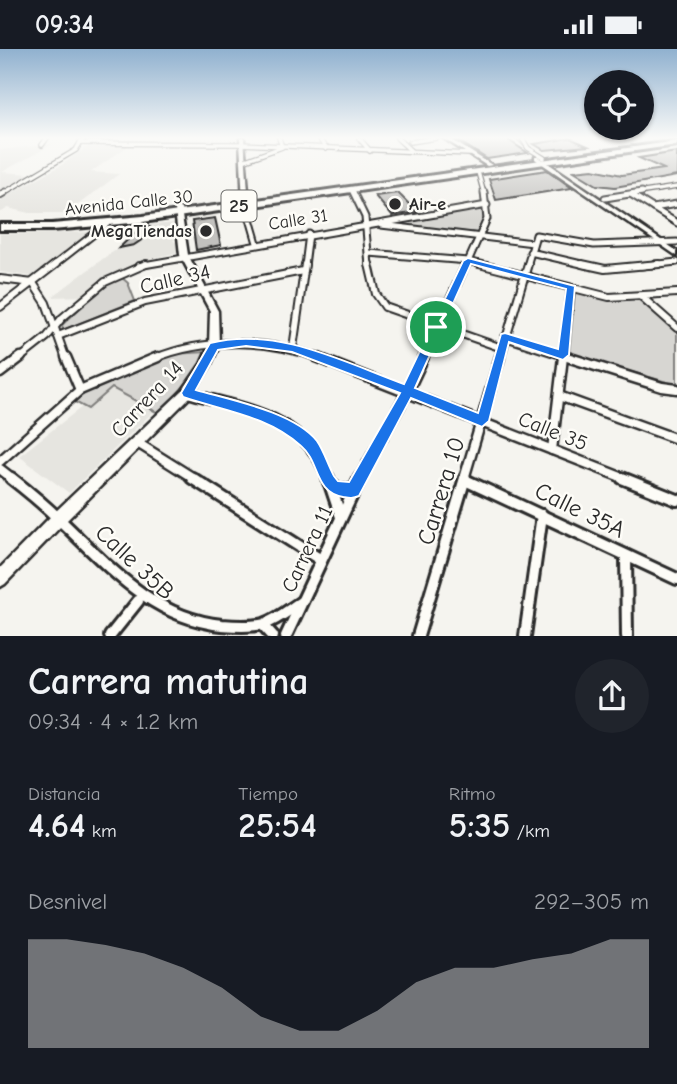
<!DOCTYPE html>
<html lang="es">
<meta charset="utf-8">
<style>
:root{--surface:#171b24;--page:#20242c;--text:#f1f3f6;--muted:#9ea1a6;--accent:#98999b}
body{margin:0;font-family:"Comic Neue",sans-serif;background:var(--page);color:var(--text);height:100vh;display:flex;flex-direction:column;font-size:26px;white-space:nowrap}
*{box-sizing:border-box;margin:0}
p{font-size:23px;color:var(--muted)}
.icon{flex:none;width:38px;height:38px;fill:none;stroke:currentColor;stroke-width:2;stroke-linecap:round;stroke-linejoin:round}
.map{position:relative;height:587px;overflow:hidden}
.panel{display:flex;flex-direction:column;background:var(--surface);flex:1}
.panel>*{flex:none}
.buttons{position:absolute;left:584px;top:21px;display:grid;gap:14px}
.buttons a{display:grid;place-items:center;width:70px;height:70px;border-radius:50%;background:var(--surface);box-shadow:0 2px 5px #0004;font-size:35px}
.pin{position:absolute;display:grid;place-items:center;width:60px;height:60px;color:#fff;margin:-30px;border:4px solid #fff;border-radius:50%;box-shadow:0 2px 7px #0007}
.round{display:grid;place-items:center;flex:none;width:74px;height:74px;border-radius:37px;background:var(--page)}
.headline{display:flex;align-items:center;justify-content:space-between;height:119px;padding:0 28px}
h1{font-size:38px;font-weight:700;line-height:52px}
.stats{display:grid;grid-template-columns:repeat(3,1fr);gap:10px;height:119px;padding:7px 28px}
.stats div{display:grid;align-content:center}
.stats b{font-size:35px;font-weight:700}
.stats small{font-size:19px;font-weight:400}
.stats p{font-size:19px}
.chart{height:196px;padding:14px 28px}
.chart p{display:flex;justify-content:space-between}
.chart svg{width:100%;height:126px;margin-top:7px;fill:var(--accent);opacity:.7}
.status{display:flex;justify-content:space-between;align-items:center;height:49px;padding:0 35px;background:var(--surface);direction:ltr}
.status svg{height:19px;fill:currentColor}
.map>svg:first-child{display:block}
.built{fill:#e6e5e0}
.green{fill:#d7d6d2;stroke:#81807e;stroke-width:2}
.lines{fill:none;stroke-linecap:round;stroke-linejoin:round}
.stream{stroke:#797877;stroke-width:2}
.building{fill:#c2c1be;stroke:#2b2b2b;stroke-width:2}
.street-far4-casing{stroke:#2b2b2b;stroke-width:6}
.street-far3-casing{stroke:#2b2b2b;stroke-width:9}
.street-far2-casing{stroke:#2b2b2b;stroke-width:10}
.street-far1-casing{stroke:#2b2b2b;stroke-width:13}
.street-casing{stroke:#2b2b2b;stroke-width:16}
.secondary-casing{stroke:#2b2b2b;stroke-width:5}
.highway-casing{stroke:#2b2b2b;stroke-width:6}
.street-far4{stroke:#fdfcf7;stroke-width:3.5}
.street-far3{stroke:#fdfcf7;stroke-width:5}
.street-far2{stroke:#fdfcf7;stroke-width:6}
.street-far1{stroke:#fdfcf7;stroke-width:8}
.street{stroke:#fdfcf7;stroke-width:10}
.secondary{fill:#fdfcf7;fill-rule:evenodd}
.highway{fill:#fdfcf7;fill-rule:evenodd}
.route{fill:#1a73e8;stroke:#fff;stroke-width:2;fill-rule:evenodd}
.poi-dot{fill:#2b2b2b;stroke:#fdfcf7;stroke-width:2.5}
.labels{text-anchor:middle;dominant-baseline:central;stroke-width:5;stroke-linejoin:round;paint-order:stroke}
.far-street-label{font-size:18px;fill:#2b2b2b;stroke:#fdfcf7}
.far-poi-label{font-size:18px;font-weight:bold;fill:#2b2b2b;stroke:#fdfcf7;text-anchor:start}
.shield{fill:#fdfcf7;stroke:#6a6a68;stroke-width:2}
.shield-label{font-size:19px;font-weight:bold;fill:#2b2b2b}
.street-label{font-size:21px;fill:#2b2b2b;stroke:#fdfcf7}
.near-street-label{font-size:24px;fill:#2b2b2b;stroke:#fdfcf7}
</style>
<div class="status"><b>09:34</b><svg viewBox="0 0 49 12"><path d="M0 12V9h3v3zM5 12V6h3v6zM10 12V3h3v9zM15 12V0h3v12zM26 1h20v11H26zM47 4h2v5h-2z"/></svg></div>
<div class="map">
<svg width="677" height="587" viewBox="0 0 677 587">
<rect width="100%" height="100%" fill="#f5f4ef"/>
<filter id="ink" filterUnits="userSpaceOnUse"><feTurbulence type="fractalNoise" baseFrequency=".0143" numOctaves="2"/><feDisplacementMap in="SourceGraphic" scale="14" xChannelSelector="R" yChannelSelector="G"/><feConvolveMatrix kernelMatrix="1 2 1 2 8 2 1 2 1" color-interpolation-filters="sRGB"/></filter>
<g filter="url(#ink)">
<g class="built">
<path d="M53,95L2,123L29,125L0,142V101Z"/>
<path d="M88,97H128L91,123L119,125L67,164H30L8,159L0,164V150L60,117Z"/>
<path d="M175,174L176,187L173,192L177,193L179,203L142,212L126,219L99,231L84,247L52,248L108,206L118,200L135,197L152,176Z"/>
<path d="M94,183L35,228L0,223V185Z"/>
<path d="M112,339L154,362L69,444L19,407L83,357L88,359Z"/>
</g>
<g class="green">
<path d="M482,157L484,171L477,184L383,175Z"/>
<path d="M120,227L128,234L135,252L63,281L62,276L104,237Z"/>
<path d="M575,239L641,251L677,283V336L569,305Z"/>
<path d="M207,303L200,318L160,365L112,339L88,360L73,352L84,343L172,305Z"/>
</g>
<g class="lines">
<g class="stream">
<path d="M516,89L526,99"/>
<path d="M605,152L618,161"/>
</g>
</g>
<g class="building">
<path d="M454,89H505L528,104L487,110Z"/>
<path d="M570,89L588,97L544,101L534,95Z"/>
<path d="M677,103V127L615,138L597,136L574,122L593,120L622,126L664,120L639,109Z"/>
<path d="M547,121L572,139L496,151L489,130Z"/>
<path d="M398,144L417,163L392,167L375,147Z"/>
<path d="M215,169L221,196L196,201L192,172Z"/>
<path d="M141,178H150L143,190L134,196L119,199Z"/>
</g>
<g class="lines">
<defs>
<g id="street-far4">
<path d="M319,89L326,100"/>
<path d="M359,89L370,102"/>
<path d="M397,89L411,102"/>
<path d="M522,89L528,99L544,109"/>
<path d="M410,93L436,89"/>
<path d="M80,94L242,95L470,105"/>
<path d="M42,96L47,89"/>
<path d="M243,112L282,98L279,89"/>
<path d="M478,123L484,145"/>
<path d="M351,140L354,145"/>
<path d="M2,145L76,101L83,89"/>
<path d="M631,145L677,138"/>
</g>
<g id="street-far3">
<path d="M353,143L365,168L369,217"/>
<path d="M0,146L5,143"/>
<path d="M632,146L677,174"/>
<path d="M605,149L642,143"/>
<path d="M246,156L257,194"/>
<path d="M653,159L677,155"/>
<path d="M381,176L533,194"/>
<path d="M530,203L590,217"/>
<path d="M369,204L468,212L486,217"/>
<path d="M53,217L108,174"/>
<path d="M138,217L487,156"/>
<path d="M305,217L309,185"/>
<path d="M466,217L487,170L484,143"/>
<path d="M527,217L536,186L594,196L677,193"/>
<path d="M641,217L677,213"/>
</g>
<g id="street-far2">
<path d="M369,215L376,245L385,258L502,299"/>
<path d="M479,215L609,248L677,244"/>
<path d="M582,215L605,220L659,215"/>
<path d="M0,230L33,234L46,254L66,310"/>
<path d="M642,248L677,279"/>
<path d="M0,258L56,215"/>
<path d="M58,287L145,253L303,222"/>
<path d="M505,288L573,310"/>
<path d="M293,299L305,215"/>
<path d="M19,310L47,288L62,269L105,233L146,215"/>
<path d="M153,310C205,288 270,290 321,310"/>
<path d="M423,310L466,215"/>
<path d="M500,310L528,215"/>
<path d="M563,310L571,239"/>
</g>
<g id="street-far1">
<path d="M66,308L80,341"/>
<path d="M316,308L626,430"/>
<path d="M567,308L662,338L677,340"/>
<path d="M0,324L21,308"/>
<path d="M187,344C248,360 303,365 328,430"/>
<path d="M559,347L677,390"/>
<path d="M136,393L195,430"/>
<path d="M552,401L563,308"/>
<path d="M0,412L80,341L158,308"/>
<path d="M0,420L13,430"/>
<path d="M359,430L408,342L424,308"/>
<path d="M464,430L500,308"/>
</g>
<g id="street">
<path d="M11,429C29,443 47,458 63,474C110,519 153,569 222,576C235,577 251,578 264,575C277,571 290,560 301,553"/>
<path d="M192,429L321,511"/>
<path d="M328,429L341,468"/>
<path d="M622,429L677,451"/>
<path d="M465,431L677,530"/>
<path d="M329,433L339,441H353"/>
<path d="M626,507L627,587"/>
<path d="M263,576L273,587"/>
<path d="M110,587L138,552"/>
<path d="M286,587L360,429"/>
<path d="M418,587L465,429"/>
<path d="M525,587L542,466"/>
</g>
<g id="secondary">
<path d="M240,89H244L249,156L246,158L243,156Z"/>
<path d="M443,89H449L492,116L487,117Z"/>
<path d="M535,108H539L677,202V207L535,110Z"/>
<path d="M178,158L181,160L188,206L218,262L219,297L210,317L191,347L64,474L5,535L0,538V519L54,464L183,341L201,315L209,297L210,262L180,206L175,160Z"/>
</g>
<path id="highway" d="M677,92V96L143,173L52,181H0V175H52L143,167Z"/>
</defs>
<use href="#street-far4" class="street-far4-casing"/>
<use href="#street-far3" class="street-far3-casing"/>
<use href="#street-far2" class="street-far2-casing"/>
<use href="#street-far1" class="street-far1-casing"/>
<use href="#street" class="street-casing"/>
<use href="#secondary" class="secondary-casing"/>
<use href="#highway" class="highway-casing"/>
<use href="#street-far4" class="street-far4"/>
<use href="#street-far3" class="street-far3"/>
<use href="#street-far2" class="street-far2"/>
<use href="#street-far1" class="street-far1"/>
<use href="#street" class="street"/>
<use href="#secondary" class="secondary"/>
<use href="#highway" class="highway"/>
</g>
</g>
<linearGradient id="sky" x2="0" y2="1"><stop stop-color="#90b1cf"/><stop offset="0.52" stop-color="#fafaf8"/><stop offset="1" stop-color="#fafaf8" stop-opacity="0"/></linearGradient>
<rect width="677" height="171" fill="url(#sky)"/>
<path class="route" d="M468,209L575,237L569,306L563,311L509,293L489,372L482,378L411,349L359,447C352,450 349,449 343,448C314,443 320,413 301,397C268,367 224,362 183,348L181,344L210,294C276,277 344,313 404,335L463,212ZM471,215L566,240L558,300L505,284L501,285L478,364L415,339ZM246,297L292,303L400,344L349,433L338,432L334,427C328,416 324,402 317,392C294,363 231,351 196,341L218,301Z"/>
<g class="poi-dot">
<circle cx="395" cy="155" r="7"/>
<circle cx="206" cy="182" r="7"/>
</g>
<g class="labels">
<g class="far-street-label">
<text transform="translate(129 154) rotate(-6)">Avenida Calle 30</text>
<text transform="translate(298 171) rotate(-9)">Calle 31</text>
</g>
<g class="far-poi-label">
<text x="409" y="155">Air-e</text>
<text x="192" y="182" text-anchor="end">MegaTiendas</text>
</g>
<rect class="shield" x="221.5" y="141.5" width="35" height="31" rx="5"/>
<g class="shield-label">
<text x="239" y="157">25</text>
</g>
<g class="street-label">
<text transform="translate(175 230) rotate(-13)">Calle 34</text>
<text transform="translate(147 350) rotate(-47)">Carrera 14</text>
<text transform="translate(553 382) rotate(22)">Calle 35</text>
<text transform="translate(307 500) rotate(-65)">Carrera 11</text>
</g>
<g class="near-street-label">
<text transform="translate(441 442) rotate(-73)">Carrera 10</text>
<text transform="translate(580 461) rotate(26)">Calle 35A</text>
<text transform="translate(135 513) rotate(43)">Calle 35B</text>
</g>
</g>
</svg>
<div class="buttons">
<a><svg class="icon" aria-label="locate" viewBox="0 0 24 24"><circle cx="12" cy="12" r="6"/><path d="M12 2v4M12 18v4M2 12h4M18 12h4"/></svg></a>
</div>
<div class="pin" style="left:436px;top:278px;background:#1e9e55"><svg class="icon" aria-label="arrive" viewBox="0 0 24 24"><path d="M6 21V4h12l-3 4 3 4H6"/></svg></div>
</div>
<section class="panel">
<div class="headline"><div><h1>Carrera matutina</h1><p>09:34 · 4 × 1.2 km</p></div><a class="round"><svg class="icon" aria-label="share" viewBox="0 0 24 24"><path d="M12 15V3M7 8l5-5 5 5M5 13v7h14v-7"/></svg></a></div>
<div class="stats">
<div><p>Distancia</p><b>4.64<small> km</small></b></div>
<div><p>Tiempo</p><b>25:54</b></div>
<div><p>Ritmo</p><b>5:35<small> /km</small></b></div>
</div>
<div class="chart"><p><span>Desnivel</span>292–305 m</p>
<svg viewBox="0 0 160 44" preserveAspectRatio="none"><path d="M0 44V6L10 6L20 8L30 11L40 16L50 23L60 33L70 38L80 38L90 31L100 21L110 16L120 16L130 13L140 11L150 6L160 6V44z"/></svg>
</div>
</section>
